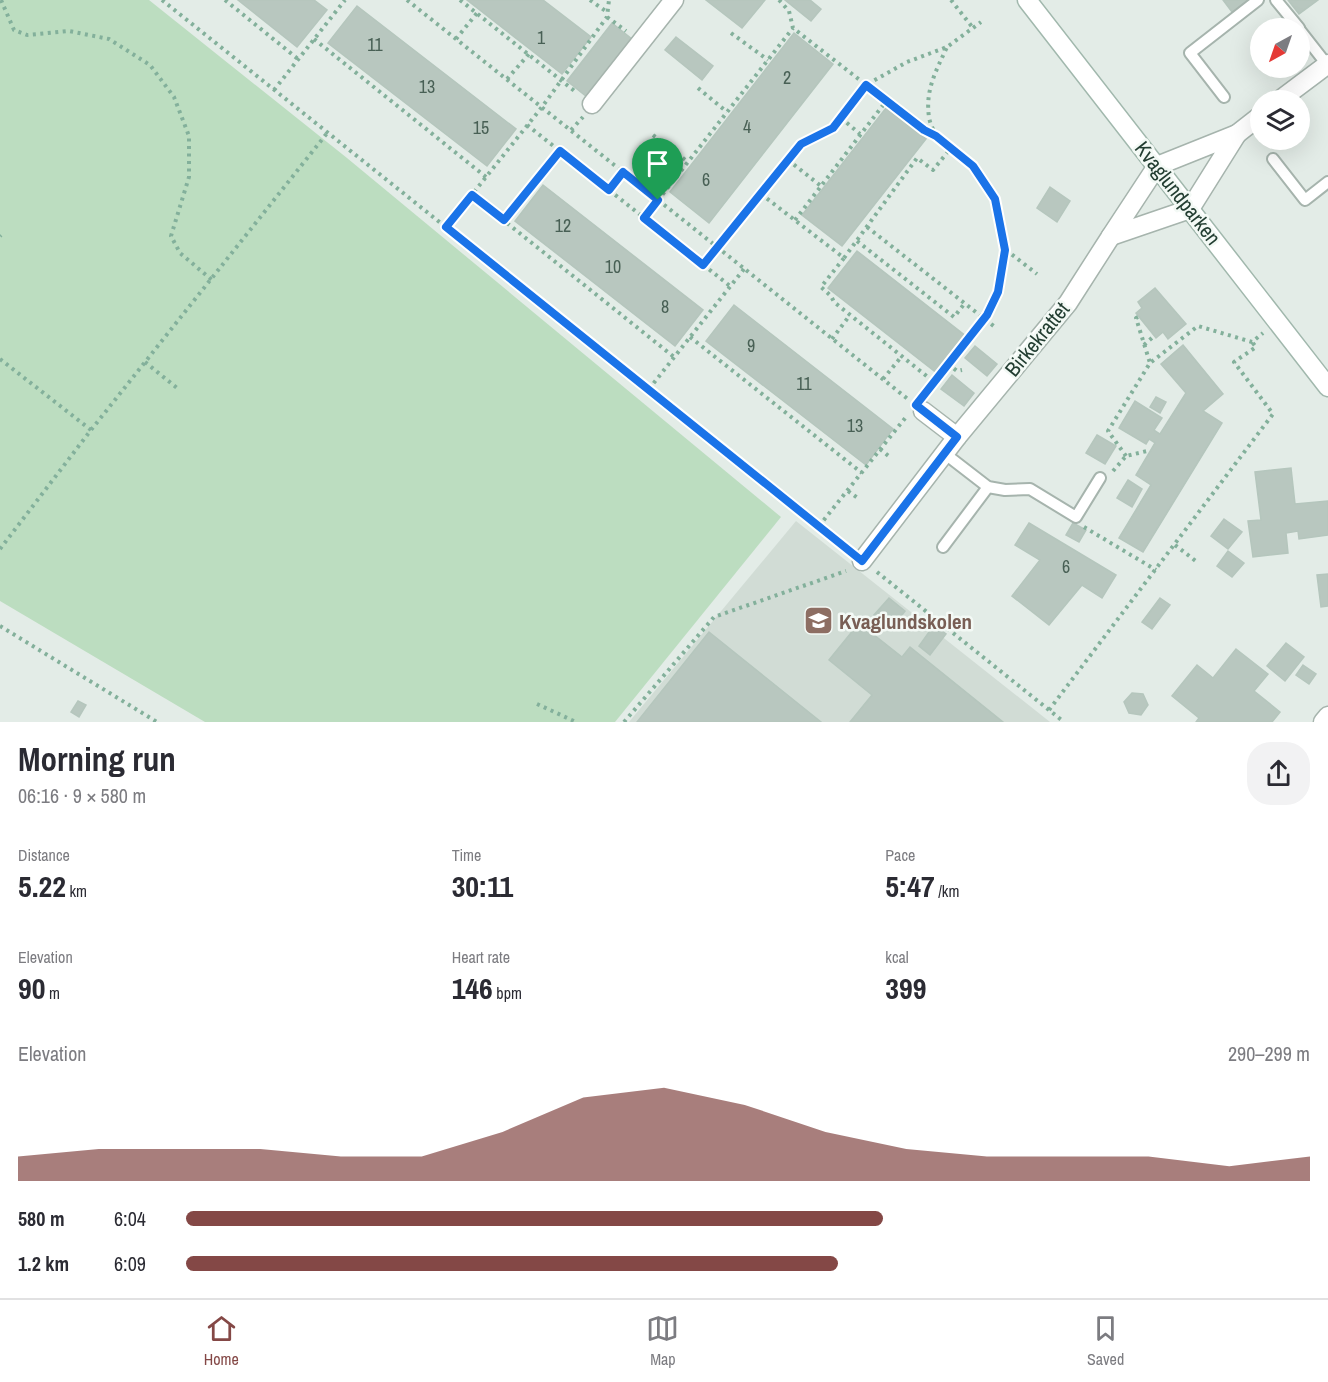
<!DOCTYPE html>
<meta charset="utf-8">
<style>
:root{--surface:#fff;--page:#f2f2f3;--text:#2b2b33;--muted:#7c7c81;--line:#e1e1e2;--accent:#844846}
body{margin:0;font-family:"Archivo Narrow",sans-serif;background:var(--page);color:var(--text);height:100vh;display:flex;flex-direction:column;font-size:22px;white-space:nowrap}
*{box-sizing:border-box;margin:0}
p{font-size:20px;color:var(--muted)}
.icon{flex:none;width:33px;height:33px;fill:none;stroke:currentColor;stroke-width:2;stroke-linecap:round;stroke-linejoin:round}
.map{position:relative;height:722px;overflow:hidden}
.drawer{display:flex;flex-direction:column;background:var(--surface);flex:1}
.drawer>*{flex:none}
.needle{width:39px;rotate:220deg}
.tools{position:absolute;left:1250px;top:18px;display:grid;gap:12px}
.tools a{display:grid;place-items:center;width:60px;height:60px;border-radius:50%;background:var(--surface);box-shadow:0 6px 24px #0002;font-size:30px}
.pin{position:absolute;display:grid;place-items:center;width:51px;height:51px;color:#fff;margin:-62px -26px;border-radius:50% 50% 50% 0;rotate:-45deg;box-shadow:0 0 6px #0007}
.pin .icon{rotate:45deg}
.round{display:grid;place-items:center;flex:none;width:63px;height:63px;border-radius:24px;background:var(--page)}
.headline{display:flex;align-items:center;justify-content:space-between;height:102px;padding:0 18px}
h1{font-size:33px;font-weight:800;line-height:45px}
.stats{display:grid;grid-template-columns:repeat(3,1fr);gap:9px;height:102px;padding:6px 18px}
.stats div{display:grid;align-content:center}
.stats b{font-size:30px;font-weight:800}
.stats small{font-size:16px;font-weight:400}
.stats p{font-size:16px}
.chart{height:168px;padding:12px 18px}
.chart p{display:flex;justify-content:space-between}
.chart svg{width:100%;height:108px;margin-top:6px;fill:var(--accent);opacity:.7}
ul{padding:0 18px;list-style:none;font-size:20px}
li{display:grid;grid-template-columns:96px 72px 1fr;align-items:center;height:45px}
li i{height:15px;border-radius:8px;background:var(--accent)}
.menu{display:flex;justify-content:space-around;align-items:center;height:84px;border-top:2px solid var(--line);background:var(--surface);font-size:16px;color:var(--muted)}
.menu a{display:grid;justify-items:center;gap:3px}
.menu .current{color:var(--accent)}
.map>svg:first-child{display:block}
.built{fill:#d1dcd5}
.green{fill:#bcddc0}
.building{fill:#b8c7bf;stroke:#b5c6bd;stroke-width:1.5}
.lines{fill:none;stroke-linecap:round;stroke-linejoin:round}
.lane-casing{stroke:#a6b4ad;stroke-width:14}
.street-casing{stroke:#a6b4ad;stroke-width:21}
.secondary-casing{stroke:#a1b8ad;stroke-width:21}
.path{stroke:#83b09b;stroke-width:4;stroke-dasharray:3 4.5;stroke-linecap:butt}
.lane{stroke:#fff;stroke-width:10}
.street{stroke:#fff;stroke-width:18}
.secondary{stroke:#fff;stroke-width:18}
.route-casing{stroke:#fff;stroke-width:12}
.route{stroke:#1a73e8;stroke-width:8}
.labels{text-anchor:middle;dominant-baseline:central;stroke-width:5;stroke-linejoin:round;paint-order:stroke}
.number-label{font-size:18px;fill:#486055}
.street-label{font-size:21px;fill:#233e32;stroke:#f3f9f5}
.education-label{font-size:21px;font-weight:bold;fill:#785e54;stroke:#f3f9f5;text-anchor:start}
</style>
<div class="map">
<svg width="1328" height="722" viewBox="0 0 1328 722">
<rect width="100%" height="100%" fill="#e3ece7"/>
<path class="built" d="M796,521L1050,722H629Z"/>
<path class="green" d="M0,0H149L347,158L781,517L615,722H205L0,601Z"/>
<g class="building">
<path d="M238,0H314L327,10L297,47Z"/>
<path d="M467,0H543L591,37L562,74Z"/>
<path d="M706,0H765L742,28Z"/>
<path d="M785,0H810L821,9L811,21Z"/>
<path d="M1223,0H1256L1235,16Z"/>
<path d="M1288,0H1318L1299,14Z"/>
<path d="M357,6L516,129L487,166L328,43Z"/>
<path d="M612,23L632,39L587,97L567,81Z"/>
<path d="M794,33L833,64L709,223L670,192Z"/>
<path d="M676,37L713,66L702,80L665,50Z"/>
<path d="M886,108L926,139L842,246L802,215Z"/>
<path d="M543,185L703,310L675,346L515,221Z"/>
<path d="M1050,187L1070,201L1057,222L1037,208Z"/>
<path d="M857,251L967,337L938,374L828,288Z"/>
<path d="M1155,288L1186,324L1168,339L1163,332L1156,338L1136,313L1142,308L1138,302Z"/>
<path d="M734,305L893,429L866,465L706,341Z"/>
<path d="M1183,345L1223,394L1203,411L1222,423L1143,552L1119,538L1151,485L1136,475L1155,443L1149,439L1146,444L1119,428L1135,401L1162,418L1154,430L1160,434L1186,393L1161,364Z"/>
<path d="M975,346L997,364L987,376L965,358Z"/>
<path d="M952,375L974,393L964,406L941,389Z"/>
<path d="M1156,397L1166,402L1160,413L1150,407Z"/>
<path d="M1097,435L1116,446L1105,464L1086,453Z"/>
<path d="M1291,468L1295,504L1328,501V535L1299,539L1298,531L1286,533L1288,553L1253,557L1248,521L1261,520L1255,472Z"/>
<path d="M1128,480L1142,489L1132,507L1117,498Z"/>
<path d="M1224,519L1242,532L1228,549L1211,536Z"/>
<path d="M1029,523L1116,575L1102,598L1082,585L1049,625L1012,596L1040,560L1015,545Z"/>
<path d="M1073,523L1086,530L1079,542L1066,535Z"/>
<path d="M1228,551L1244,563L1232,577L1217,566Z"/>
<path d="M1328,574V606L1321,607L1317,575Z"/>
<path d="M889,598L905,611L891,629L874,615Z"/>
<path d="M1160,598L1170,605L1152,629L1142,622Z"/>
<path d="M859,623L902,657L910,647L1003,722H850L872,695L829,660Z"/>
<path d="M934,625L946,634L930,655L919,646Z"/>
<path d="M709,632L821,722H637Z"/>
<path d="M1286,643L1304,657L1285,681L1267,666Z"/>
<path d="M1236,649L1268,674L1254,691L1280,712L1272,722H1196L1199,718L1172,696L1197,665L1213,678Z"/>
<path d="M1303,665L1316,674L1309,684L1296,675Z"/>
<path d="M1132,693L1143,694L1148,705L1141,715L1129,713L1124,702Z"/>
<path d="M78,701L86,705L79,717L71,712Z"/>
</g>
<g class="lines">
<defs>
<g id="lane">
<path d="M1276,0L1299,28"/>
<path d="M1299,29L1328,66"/>
<path d="M1224,97L1190,53L1258,0"/>
<path d="M1273,159L1305,200L1328,182"/>
<path d="M944,453L988,487L1005,490L1030,489L1076,517L1100,478"/>
<path d="M943,547L988,487"/>
</g>
<g id="street">
<path d="M1280,100L1328,64"/>
<path d="M592,104L674,0"/>
<path d="M1237,134L1190,209L1111,236L1157,166Z"/>
<path d="M1237,134L1260,116"/>
<path d="M923,411L957,437"/>
<path d="M862,561L957,437L1068,303L1111,236"/>
<path d="M1323,722L1328,716"/>
</g>
<path id="secondary" d="M1027,0L1328,387"/>
</defs>
<use href="#lane" class="lane-casing"/>
<use href="#street" class="street-casing"/>
<use href="#secondary" class="secondary-casing"/>
<g class="path">
<path d="M1,0L14,30L27,35L69,31L109,39L150,65L174,97L189,136V177L171,236L180,253L212,280"/>
<path d="M162,0L848,549"/>
<path d="M225,0L298,59"/>
<path d="M407,0L623,172L609,190"/>
<path d="M460,0L577,93"/>
<path d="M590,0L607,12"/>
<path d="M779,0L789,11L793,28L924,130L936,136"/>
<path d="M951,0L973,28"/>
<path d="M607,17L626,31"/>
<path d="M731,33L768,60"/>
<path d="M314,39L486,177"/>
<path d="M456,39L477,13"/>
<path d="M507,79L529,54"/>
<path d="M698,88L727,112"/>
<path d="M274,90L345,0"/>
<path d="M841,118L860,134"/>
<path d="M527,125L730,286"/>
<path d="M571,130L583,117"/>
<path d="M653,135L688,162"/>
<path d="M788,160L821,186"/>
<path d="M623,172L909,400"/>
<path d="M761,194L844,258L821,287L831,296L834,302L934,382"/>
<path d="M472,195L674,357"/>
<path d="M644,218L793,28"/>
<path d="M504,220L560,151"/>
<path d="M795,220L887,100"/>
<path d="M446,227L542,107L607,17L609,0"/>
<path d="M867,227L995,327"/>
<path d="M0,236L1,235"/>
<path d="M857,241L954,317L965,303"/>
<path d="M1006,250L1037,274"/>
<path d="M844,258L917,158L933,170L951,148"/>
<path d="M703,265L801,144L833,127L866,85L907,62L947,47L981,22"/>
<path d="M1138,317L1136,318L1150,363"/>
<path d="M690,337L862,473"/>
<path d="M832,339L850,315"/>
<path d="M1144,345L1154,336"/>
<path d="M0,359L91,430"/>
<path d="M145,362L177,388"/>
<path d="M948,364L957,371L962,370"/>
<path d="M883,379L902,356"/>
<path d="M649,389L744,269"/>
<path d="M924,394C949,363 981,332 997,295C1014,256 1002,198 973,167C958,150 933,142 929,117C925,90 936,71 947,47"/>
<path d="M880,449L891,458"/>
<path d="M1126,456L1108,431L1150,363L1198,326L1252,342L1263,333"/>
<path d="M1113,471L1126,456L1147,451"/>
<path d="M848,491L859,499"/>
<path d="M819,526L906,417"/>
<path d="M1084,527L1156,570"/>
<path d="M1175,545L1197,562"/>
<path d="M0,549L91,430L328,132"/>
<path d="M877,572L1064,722"/>
<path d="M0,626L157,722"/>
<path d="M537,704L576,722"/>
<path d="M1049,710L1273,414L1234,362L1256,347L1252,342"/>
<path d="M624,722L714,617L846,571"/>
</g>
<use href="#lane" class="lane"/>
<use href="#street" class="street"/>
<use href="#secondary" class="secondary"/>
</g>
<g class="lines">
<defs>
<path id="route" d="M866,85L924,130L936,136L973,166L995,199L1005,250L998,292L987,315L916,405L957,437L862,561L446,227L472,195L504,220L560,151L609,190L623,172L658,200L644,218L703,265L801,144L833,128Z"/>
</defs>
<use href="#route" class="route-casing"/>
<use href="#route" class="route"/>
</g>
<defs>
<symbol id="school-square" viewBox="-11 -11 22 22"><rect x="-9" y="-9" width="18" height="18" rx="4" fill="#8d6e63" stroke="#f3f9f5"/><path d="M0-5L7-2L0 1L-7-2ZM-4 1L0 2.5L4 1V4Q0 6-4 4Z" fill="#fff"/></symbol>
</defs>
<g fill-rule="evenodd">
<use href="#school-square" x="802" y="604" width="33" height="33"/>
</g>
<g class="labels">
<g class="number-label">
<text x="541" y="37">1</text>
<text x="375" y="44">11</text>
<text x="787" y="77">2</text>
<text x="427" y="86">13</text>
<text x="747" y="126">4</text>
<text x="481" y="127">15</text>
<text x="706" y="179">6</text>
<text x="563" y="225">12</text>
<text x="613" y="266">10</text>
<text x="665" y="306">8</text>
<text x="751" y="345">9</text>
<text x="804" y="383">11</text>
<text x="855" y="425">13</text>
<text x="1066" y="566">6</text>
</g>
<g class="street-label">
<text transform="translate(1178 193) rotate(52)">Kvaglundparken</text>
<text transform="translate(1037 339) rotate(-51)">Birkekrattet</text>
</g>
<g class="education-label">
<text x="839" y="621">Kvaglundskolen</text>
</g>
</g>
</svg>
<div class="tools">
<a><svg class="needle" viewBox="-14 -14 28 28"><path d="M0-13l5 13h-10z" fill="#e53935"/><path d="M0 13l5-13h-10z" fill="#7c7c81"/></svg></a>
<a><svg class="icon" aria-label="layers" viewBox="0 0 24 24"><path d="M12 4l9 5-9 5-9-5zM3 14l9 5 9-5"/></svg></a>
</div>
<div class="pin" style="left:658px;top:200px;background:#1e9e55"><svg class="icon" aria-label="arrive" viewBox="0 0 24 24"><path d="M6 21V4h12l-3 4 3 4H6"/></svg></div>
</div>
<section class="drawer">
<div class="headline"><div><h1>Morning run</h1><p>06:16 · 9 × 580 m</p></div><a class="round"><svg class="icon" aria-label="share" viewBox="0 0 24 24"><path d="M12 15V3M7 8l5-5 5 5M5 13v7h14v-7"/></svg></a></div>
<div class="stats">
<div><p>Distance</p><b>5.22<small> km</small></b></div>
<div><p>Time</p><b>30:11</b></div>
<div><p>Pace</p><b>5:47<small> /km</small></b></div>
</div>
<div class="stats">
<div><p>Elevation</p><b>90<small> m</small></b></div>
<div><p>Heart rate</p><b>146<small> bpm</small></b></div>
<div><p>kcal</p><b>399</b></div>
</div>
<div class="chart"><p><span>Elevation</span>290–299 m</p>
<svg viewBox="0 0 160 44" preserveAspectRatio="none"><path d="M0 44V34L10 31L20 31L30 31L40 34L50 34L60 24L70 10L80 6L90 13L100 24L110 31L120 34L130 34L140 34L150 38L160 34V44z"/></svg>
</div>
<ul>
<li><b>580 m</b>6:04<i style="width:62%"></i></li>
<li><b>1.2 km</b>6:09<i style="width:58%"></i></li>
</ul>
</section>
<nav class="menu">
<a class="current"><svg class="icon" aria-label="home" viewBox="0 0 24 24"><path d="M3 11l9-7 9 7M6 9v11h12V9"/></svg>Home</a>
<a><svg class="icon" aria-label="map" viewBox="0 0 24 24"><path d="M3 6l6-2 6 2 6-2v14l-6 2-6-2-6 2zM9 4v14M15 6v14"/></svg>Map</a>
<a><svg class="icon" aria-label="saved" viewBox="0 0 24 24"><path d="M7 4h10v16l-5-4-5 4z"/></svg>Saved</a>
</nav>
